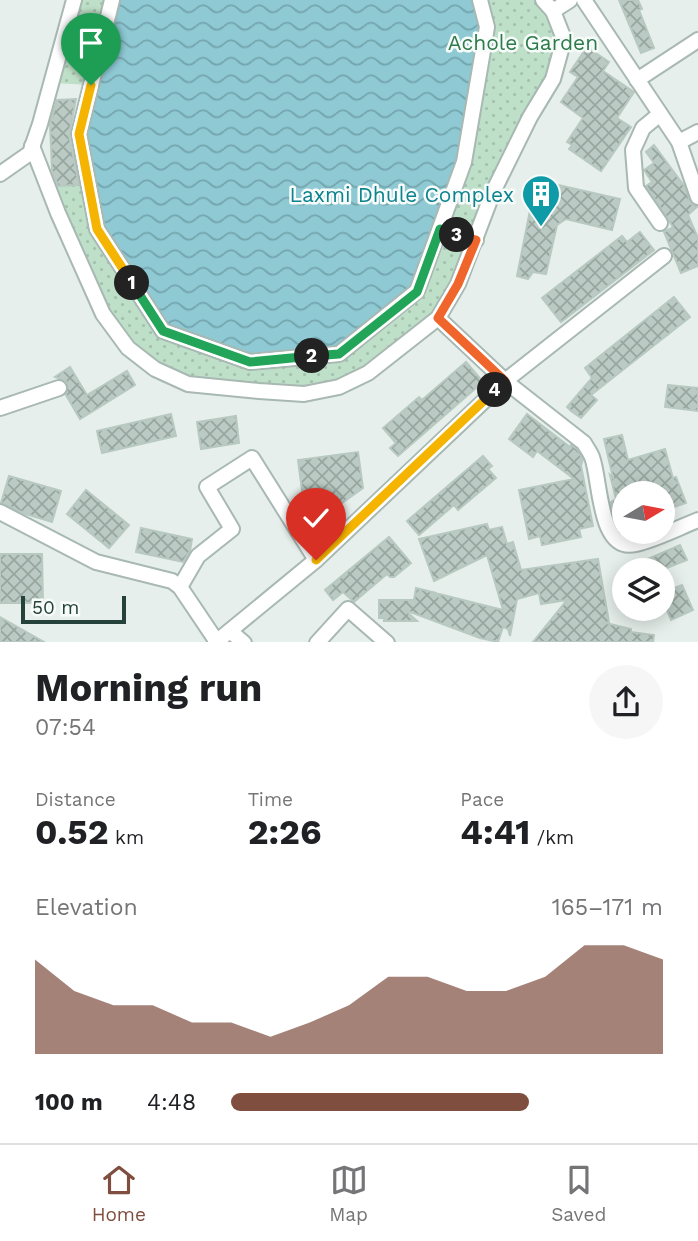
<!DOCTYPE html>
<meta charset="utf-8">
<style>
:root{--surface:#fff;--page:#f6f6f6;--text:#202124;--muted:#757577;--line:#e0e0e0;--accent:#7f4e3f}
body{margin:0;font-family:"Work Sans",sans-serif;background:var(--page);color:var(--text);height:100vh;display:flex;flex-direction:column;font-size:26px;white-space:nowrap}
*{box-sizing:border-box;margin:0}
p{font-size:23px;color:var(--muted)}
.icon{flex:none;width:38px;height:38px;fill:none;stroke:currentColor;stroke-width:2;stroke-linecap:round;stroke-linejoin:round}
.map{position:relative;height:642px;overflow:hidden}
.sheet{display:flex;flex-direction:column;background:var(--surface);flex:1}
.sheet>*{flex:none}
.needle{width:46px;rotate:80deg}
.buttons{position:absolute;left:612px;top:481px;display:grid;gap:14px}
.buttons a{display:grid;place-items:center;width:63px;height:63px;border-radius:50%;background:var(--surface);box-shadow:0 4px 18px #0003;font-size:35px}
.scale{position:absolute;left:21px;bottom:18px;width:105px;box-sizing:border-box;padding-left:7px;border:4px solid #24423a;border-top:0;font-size:19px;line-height:24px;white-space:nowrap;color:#24423a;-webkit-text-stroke:5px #f7fbf9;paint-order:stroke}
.pin{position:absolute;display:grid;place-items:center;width:60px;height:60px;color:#fff;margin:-72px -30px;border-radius:50% 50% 50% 0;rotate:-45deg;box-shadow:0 0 7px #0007}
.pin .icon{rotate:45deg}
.km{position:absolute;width:35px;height:35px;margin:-18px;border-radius:50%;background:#222;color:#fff;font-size:19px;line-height:35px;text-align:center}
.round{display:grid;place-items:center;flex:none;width:74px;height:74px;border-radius:37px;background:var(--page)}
.summary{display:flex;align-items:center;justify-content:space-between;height:119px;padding:0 35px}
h1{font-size:38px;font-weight:700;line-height:52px}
.metrics{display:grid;grid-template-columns:repeat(3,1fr);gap:10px;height:119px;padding:7px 35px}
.metrics div{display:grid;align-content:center}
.metrics b{font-size:35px;font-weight:700}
.metrics small{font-size:19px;font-weight:400}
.metrics p{font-size:19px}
.chart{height:196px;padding:14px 35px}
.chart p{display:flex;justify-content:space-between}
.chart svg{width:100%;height:126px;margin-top:7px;fill:var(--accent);opacity:.7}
ul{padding:0 35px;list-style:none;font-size:23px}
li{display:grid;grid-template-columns:112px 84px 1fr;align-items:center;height:52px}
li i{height:18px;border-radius:9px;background:var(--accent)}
.dock{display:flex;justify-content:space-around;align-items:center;height:98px;border-top:2px solid var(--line);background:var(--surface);font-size:19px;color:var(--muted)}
.dock a{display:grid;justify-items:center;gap:4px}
.dock .selected{color:var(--accent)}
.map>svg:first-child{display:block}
.park{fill:url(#park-dots)}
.water{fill:url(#water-waves)}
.building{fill:url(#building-cross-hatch);stroke:#b8c9c2;stroke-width:2}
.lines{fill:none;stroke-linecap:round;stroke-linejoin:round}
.street-casing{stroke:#a8b8b2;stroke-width:18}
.street{stroke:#fff;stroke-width:14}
.split-1-casing{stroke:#fff;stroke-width:14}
.split-2-casing{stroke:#fff;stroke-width:14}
.split-3-casing{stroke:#fff;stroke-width:14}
.split-4-casing{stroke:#fff;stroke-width:14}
.split-5-casing{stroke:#fff;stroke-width:14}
.split-1{stroke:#f5b400;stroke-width:9}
.split-2{stroke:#22a559;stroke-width:9}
.split-3{stroke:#22a559;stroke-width:9}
.split-4{stroke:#f0652b;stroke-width:9}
.split-5{stroke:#f5b400;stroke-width:9}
.labels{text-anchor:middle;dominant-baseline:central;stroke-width:5;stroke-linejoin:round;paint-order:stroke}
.park-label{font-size:21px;fill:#2d7a4b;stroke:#f7fbf9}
.culture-label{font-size:21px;fill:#0d838f;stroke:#f7fbf9;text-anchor:end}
</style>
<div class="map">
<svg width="698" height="643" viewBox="0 0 698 643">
<defs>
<pattern id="park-dots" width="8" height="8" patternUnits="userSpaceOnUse" patternTransform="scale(1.75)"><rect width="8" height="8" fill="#bfe0c8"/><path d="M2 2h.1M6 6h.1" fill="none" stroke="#a4c1ad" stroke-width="1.8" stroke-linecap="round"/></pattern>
<pattern id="water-waves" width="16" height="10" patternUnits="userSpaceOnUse" patternTransform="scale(1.75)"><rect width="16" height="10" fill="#8ec9d4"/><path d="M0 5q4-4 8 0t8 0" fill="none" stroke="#74a5ad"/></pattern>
<pattern id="building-cross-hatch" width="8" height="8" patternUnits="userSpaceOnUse" patternTransform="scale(1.75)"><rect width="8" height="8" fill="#bbcac4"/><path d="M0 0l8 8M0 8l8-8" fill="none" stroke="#98a6a0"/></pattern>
</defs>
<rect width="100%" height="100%" fill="#e6efeb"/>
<g class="park">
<path d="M74,0H112L91,85L52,83Z"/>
<path d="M480,0H543L564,39L438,318L368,373L304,394L188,384L155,369L103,314L52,186L89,184Z"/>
</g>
<path class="water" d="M112,0H480L487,27L464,162L417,291L339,354L250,362L163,331L97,229L79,134Z"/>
<g class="building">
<path d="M619,0H638L642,9L639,10L654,48L641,53Z"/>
<path d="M587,47L609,62L603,71L634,92L617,118L631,127L601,171L569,149L572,145L567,142L583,118L561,102L578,77L570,72Z"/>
<path d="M76,99L69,135L79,185L58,186L52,170L50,124L57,100Z"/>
<path d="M654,145L685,187L691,204L698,206L688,215L698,238V266L681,273L664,232L673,227L646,186L652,182L644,170L654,163L646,152Z"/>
<path d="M536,180L620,199L612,230L566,219L557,225L546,274L533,272L528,279L517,276Z"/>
<path d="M640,232L654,250L561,322L542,298L622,236L627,242Z"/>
<path d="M674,297L690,317L591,395L597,400L581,418L571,411L567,407L592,378L585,368Z"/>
<path d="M466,362L483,382L398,456L390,448L396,443L383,428L419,397L422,400Z"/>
<path d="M70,367L87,395L127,371L135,385L80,419L66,395L68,384L65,380L55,377Z"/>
<path d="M668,385L698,388V411L665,407Z"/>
<path d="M171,414L176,436L102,453L97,431Z"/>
<path d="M527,414L570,447L571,445L577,449L583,459L581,466L593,526L579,529L581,537L542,545L540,536L529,539L519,490L574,479L537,451L533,457L509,439Z"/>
<path d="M236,416L239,443L201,449L197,422Z"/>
<path d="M622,435L628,460L665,449L673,478L676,477L686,503L663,511V494H625V533L620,529L611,504V502L616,499L610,475L613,478L604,439Z"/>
<path d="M358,452L363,488L307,528L298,460Z"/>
<path d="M483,456L492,466L488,469L496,478L458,510L454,505L419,535L407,521Z"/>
<path d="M9,476L61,491L52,522L26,514L1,503Z"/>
<path d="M86,490L129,525L109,548L67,514Z"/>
<path d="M487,524L489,530L502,527L507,544L513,542L521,570L598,559L609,622L606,623L631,629V632L654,635L653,642H533L567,600L541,604L539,593L517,599L510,636L508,629L503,627L498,642L480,638L405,610L417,621H384V618H379V600H414L416,588L436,593L441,600L439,594L503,610L487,555L434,581L419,539Z"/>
<path d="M141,528L192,539L190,551L183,562L136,552Z"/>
<path d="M389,537L411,563L394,577H390L387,574L354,602L343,592L333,600L325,590Z"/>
<path d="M680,545L687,560L664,569L672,589L682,585L693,610L671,620L663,601V570H647L643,561Z"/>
<path d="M0,554H42L43,603H0Z"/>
<path d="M0,617L44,642H0Z"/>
</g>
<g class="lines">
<defs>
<g id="street">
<path d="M112,0L79,134L97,229L163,331L250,362L339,354L417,291L464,162L487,27L480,0"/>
<path d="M584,0L679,142L698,197"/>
<path d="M553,11L570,0"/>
<path d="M637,80L698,40"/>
<path d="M660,114L643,128L633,150L636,188L660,223"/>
<path d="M679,142L698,132"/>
<path d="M32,146L58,213L103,314L128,348L155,369L188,384L259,391L304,394L339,387L368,373L438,318L458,284L493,192L530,117L553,79L564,39L553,11L543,0"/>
<path d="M0,174L30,153L40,124L74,0"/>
<path d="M440,229L476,240"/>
<path d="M664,256L505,381L584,443C586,447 590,452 592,457C601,481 598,553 636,544C657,539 678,528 698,520"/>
<path d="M0,408L59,388"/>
<path d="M0,512L96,562L172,581L180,587L217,642"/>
<path d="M180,587L198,556L232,529L207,487L252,458L316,560"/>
<path d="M230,631L244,643"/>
<path d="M215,643L316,560L505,381L438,318"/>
<path d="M317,643L348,609L387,643"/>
</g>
</defs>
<use href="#street" class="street-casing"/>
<use href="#street" class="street"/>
</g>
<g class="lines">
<defs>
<path id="split-1" d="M91,85L79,134L97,229L132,283"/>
<path id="split-2" d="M132,283L163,331L250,362L312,356"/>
<path id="split-3" d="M312,356L339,354L417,292L440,229L457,235"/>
<path id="split-4" d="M457,235L476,240L458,284L438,318L505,381L495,390"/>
<path id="split-5" d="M316,560L495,390"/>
</defs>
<use href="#split-1" class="split-1-casing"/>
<use href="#split-2" class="split-2-casing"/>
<use href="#split-3" class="split-3-casing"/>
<use href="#split-4" class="split-4-casing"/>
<use href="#split-5" class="split-5-casing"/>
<use href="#split-1" class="split-1"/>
<use href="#split-2" class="split-2"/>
<use href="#split-3" class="split-3"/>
<use href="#split-4" class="split-4"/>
<use href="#split-5" class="split-5"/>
</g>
<defs>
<symbol id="building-pin" viewBox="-11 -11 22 30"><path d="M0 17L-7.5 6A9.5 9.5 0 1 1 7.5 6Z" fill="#0f9aa8" stroke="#f7fbf9"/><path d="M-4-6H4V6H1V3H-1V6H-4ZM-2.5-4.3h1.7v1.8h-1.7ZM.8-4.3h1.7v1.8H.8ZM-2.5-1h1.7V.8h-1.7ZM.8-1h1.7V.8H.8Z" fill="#fff"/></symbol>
</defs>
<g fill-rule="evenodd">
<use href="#building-pin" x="519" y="172" width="44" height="60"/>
</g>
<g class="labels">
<g class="park-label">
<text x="523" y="42">Achole Garden</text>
</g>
<g class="culture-label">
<text x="514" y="194">Laxmi Dhule Complex</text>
</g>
</g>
</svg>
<div class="buttons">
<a><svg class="needle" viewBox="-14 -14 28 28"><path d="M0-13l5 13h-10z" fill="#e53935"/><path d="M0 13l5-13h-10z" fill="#757577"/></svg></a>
<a><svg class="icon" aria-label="layers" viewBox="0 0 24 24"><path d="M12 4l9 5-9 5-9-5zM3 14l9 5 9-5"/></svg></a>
</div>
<div class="scale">50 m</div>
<div class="pin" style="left:91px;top:85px;background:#1e9e55"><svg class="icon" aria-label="arrive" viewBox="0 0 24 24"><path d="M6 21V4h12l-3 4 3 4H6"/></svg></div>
<div class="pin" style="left:316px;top:560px;background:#d93025"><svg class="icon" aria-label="check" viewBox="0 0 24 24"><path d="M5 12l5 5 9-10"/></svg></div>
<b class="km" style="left:132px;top:283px">1</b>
<b class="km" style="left:312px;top:356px">2</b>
<b class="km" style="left:457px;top:235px">3</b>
<b class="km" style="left:495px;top:390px">4</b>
</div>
<section class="sheet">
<div class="summary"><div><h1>Morning run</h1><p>07:54</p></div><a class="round"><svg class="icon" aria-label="share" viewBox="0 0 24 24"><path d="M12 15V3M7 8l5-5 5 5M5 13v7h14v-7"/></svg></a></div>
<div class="metrics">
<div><p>Distance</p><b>0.52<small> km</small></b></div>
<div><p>Time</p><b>2:26</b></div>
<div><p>Pace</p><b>4:41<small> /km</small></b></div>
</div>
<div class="chart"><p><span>Elevation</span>165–171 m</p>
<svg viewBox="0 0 160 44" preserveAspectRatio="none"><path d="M0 44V11L10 22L20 27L30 27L40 33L50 33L60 38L70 33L80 27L90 17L100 17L110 22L120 22L130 17L140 6L150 6L160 11V44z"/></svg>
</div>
<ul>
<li><b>100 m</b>4:48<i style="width:69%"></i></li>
</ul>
</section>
<nav class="dock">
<a class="selected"><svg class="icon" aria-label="home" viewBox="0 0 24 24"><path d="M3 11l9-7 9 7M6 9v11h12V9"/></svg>Home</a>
<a><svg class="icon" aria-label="map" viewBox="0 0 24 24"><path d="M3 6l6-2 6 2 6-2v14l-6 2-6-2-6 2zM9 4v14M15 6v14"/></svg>Map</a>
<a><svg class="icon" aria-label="saved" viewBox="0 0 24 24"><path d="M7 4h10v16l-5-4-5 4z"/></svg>Saved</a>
</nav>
